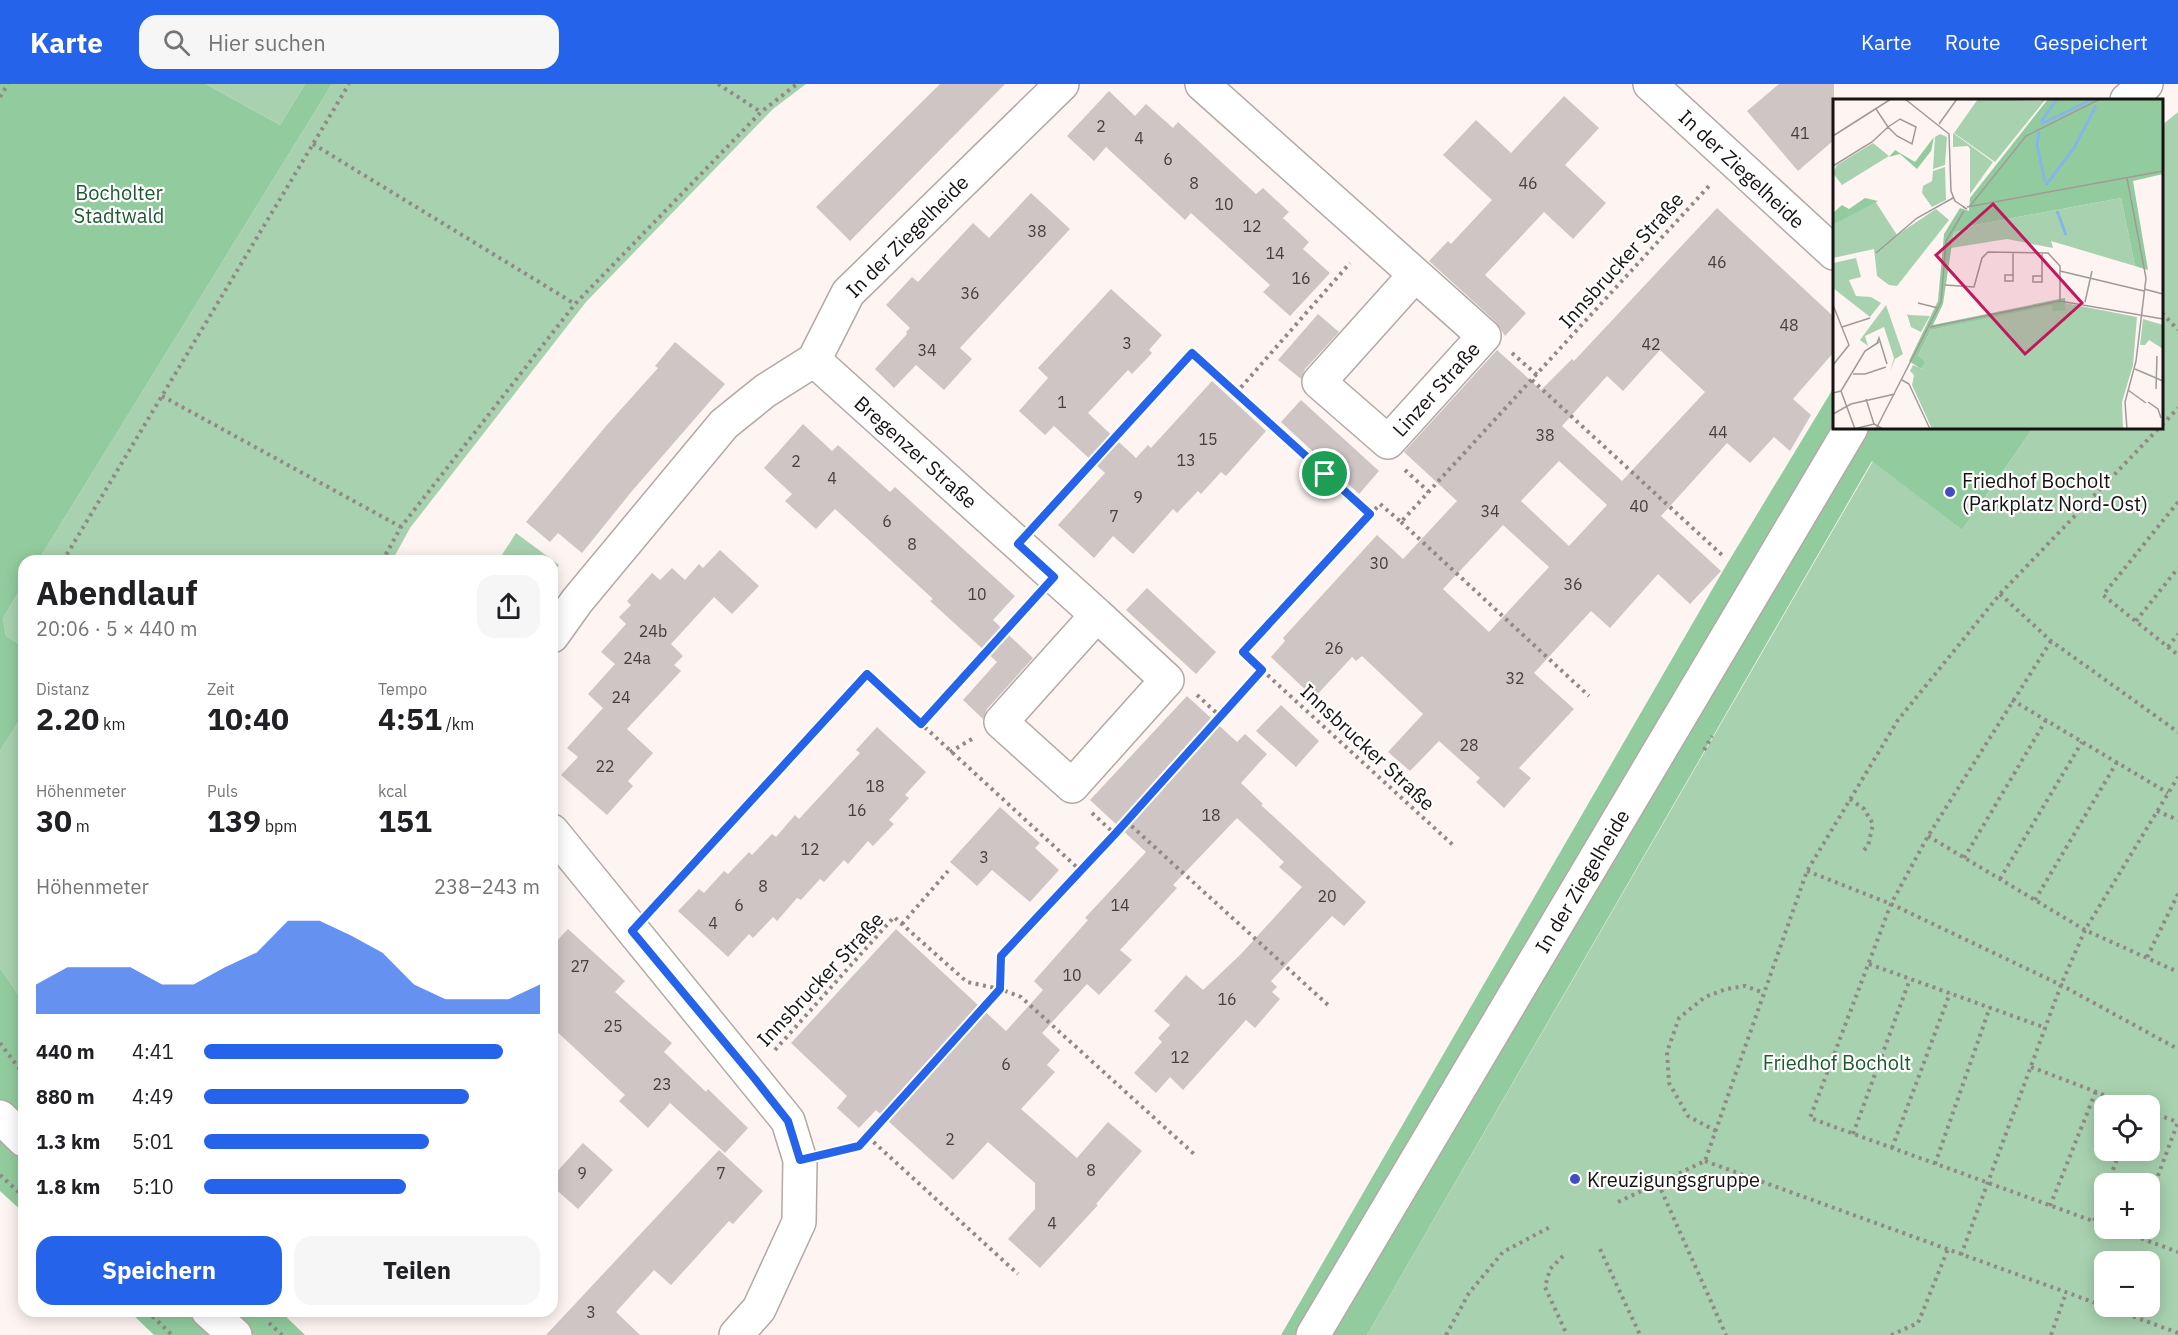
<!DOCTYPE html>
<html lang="de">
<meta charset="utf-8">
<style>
:root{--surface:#fff;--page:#f6f6f6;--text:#202124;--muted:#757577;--accent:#2563eb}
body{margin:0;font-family:"IBM Plex Sans",sans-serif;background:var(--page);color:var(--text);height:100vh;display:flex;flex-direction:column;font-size:22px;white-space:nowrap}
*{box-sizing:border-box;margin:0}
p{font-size:20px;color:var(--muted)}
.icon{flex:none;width:33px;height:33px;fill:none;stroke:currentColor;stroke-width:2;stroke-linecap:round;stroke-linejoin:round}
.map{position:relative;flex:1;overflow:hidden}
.drawer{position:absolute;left:18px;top:471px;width:540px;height:762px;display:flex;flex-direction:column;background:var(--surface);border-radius:18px;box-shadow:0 3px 15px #0003}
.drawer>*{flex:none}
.buttons{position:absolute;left:2094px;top:1011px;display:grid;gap:12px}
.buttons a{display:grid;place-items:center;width:66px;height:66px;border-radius:12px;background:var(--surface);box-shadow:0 3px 15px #0003;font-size:30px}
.pin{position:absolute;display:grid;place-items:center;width:51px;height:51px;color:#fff;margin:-26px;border:3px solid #fff;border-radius:50%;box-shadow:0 2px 6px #0007}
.round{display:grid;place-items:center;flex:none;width:63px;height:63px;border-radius:18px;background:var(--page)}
.summary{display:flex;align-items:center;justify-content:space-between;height:102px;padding:0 18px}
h1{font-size:33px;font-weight:800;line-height:45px}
.stats{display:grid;grid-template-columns:repeat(3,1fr);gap:9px;height:102px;padding:6px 18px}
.stats div{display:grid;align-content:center}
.stats b{font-size:30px;font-weight:800}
.stats small{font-size:16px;font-weight:400}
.stats p{font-size:16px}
.chart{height:168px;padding:12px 18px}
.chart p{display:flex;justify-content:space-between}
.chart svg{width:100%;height:108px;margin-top:6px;fill:var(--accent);opacity:.7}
.cta{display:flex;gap:12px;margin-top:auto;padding:12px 18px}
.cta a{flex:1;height:69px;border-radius:18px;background:var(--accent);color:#fff;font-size:24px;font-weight:800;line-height:69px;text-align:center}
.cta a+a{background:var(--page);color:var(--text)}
ul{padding:0 18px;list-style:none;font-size:20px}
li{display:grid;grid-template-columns:96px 72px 1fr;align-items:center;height:45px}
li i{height:15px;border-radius:8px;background:var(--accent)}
header{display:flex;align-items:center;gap:36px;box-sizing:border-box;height:84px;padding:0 30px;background:var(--accent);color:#fff}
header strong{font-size:28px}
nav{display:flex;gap:33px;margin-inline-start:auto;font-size:21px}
.search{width:420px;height:54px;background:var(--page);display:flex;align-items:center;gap:15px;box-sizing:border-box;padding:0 21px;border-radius:18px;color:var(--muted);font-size:22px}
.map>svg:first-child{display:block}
.green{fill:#a8d2af;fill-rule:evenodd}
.forest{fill:#92cc9e}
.building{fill:#cfc5c4;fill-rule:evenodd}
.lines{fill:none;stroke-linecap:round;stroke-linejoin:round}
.minor-casing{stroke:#b2a9a6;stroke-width:36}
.tertiary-casing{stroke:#b2a9a6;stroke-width:36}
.path{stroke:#908987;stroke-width:4;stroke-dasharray:3 4.5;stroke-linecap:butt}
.minor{stroke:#fff;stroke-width:33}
.tertiary{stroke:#fff;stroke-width:33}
.route-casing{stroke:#fff;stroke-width:12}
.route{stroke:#2563eb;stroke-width:8}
.poi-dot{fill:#404ec2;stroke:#fff;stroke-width:2}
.labels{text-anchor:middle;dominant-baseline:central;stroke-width:4.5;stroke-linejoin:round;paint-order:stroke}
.number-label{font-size:16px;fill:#44403e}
.street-label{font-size:20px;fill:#161312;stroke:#fff}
.park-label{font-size:20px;fill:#1b592e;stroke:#fff}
.poi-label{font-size:20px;fill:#161312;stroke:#fff;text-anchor:start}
.inset-river{fill:none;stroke:#85b6e8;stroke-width:3}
.inset-road{fill:none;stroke:#a19a98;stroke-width:1.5}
.view{fill:#c2185b;fill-opacity:0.15;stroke:#c2185b;stroke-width:3}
.inset-edge{fill:none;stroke:#161312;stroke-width:3}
</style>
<header>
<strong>Karte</strong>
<div class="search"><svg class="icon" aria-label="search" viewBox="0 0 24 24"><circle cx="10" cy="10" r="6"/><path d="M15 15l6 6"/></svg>Hier suchen</div>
<nav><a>Karte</a><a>Route</a><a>Gespeichert</a></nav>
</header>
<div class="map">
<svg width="2178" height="1251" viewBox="0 0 2178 1251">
<rect width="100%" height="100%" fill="#fef4f1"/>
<g class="green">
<path d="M206,0H305L280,41Z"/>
<path d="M332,0H806L773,25L586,218L410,444L392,477H38Z"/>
<path d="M2178,28V1251H1367L1873,377L1962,446L2033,344H2162V41ZM2104,1022H2150V1066H2104ZM2104,1100H2150V1144H2104ZM2104,1178H2150V1222H2104Z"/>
<path d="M516,449L559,481L552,490V477H498Z"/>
<path d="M24,499V563L6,552L3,534Z"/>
<path d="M24,629V919L0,884V667Z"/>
</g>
<g class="forest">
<path d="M0,0H206L280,41L305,0H332L38,477H24V499L3,534L6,552L24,563V629L0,667Z"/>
<path d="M1834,303V344H2033L1962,446L1872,377L1367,1251H1281L1724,485Z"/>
<path d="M0,884L24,919V1129L0,1107Z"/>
<path d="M129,1227H280L305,1251H154Z"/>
</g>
<g class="building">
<path d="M940,0H1005L850,157L816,123Z"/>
<path d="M1779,0H1834V56L1798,87L1747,27Z"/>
<path d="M1109,7L1135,32L1146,20L1173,44L1178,38L1256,110L1263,104L1289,128L1283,134L1309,158L1303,165L1330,189L1290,232L1263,208L1270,201L1191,129L1185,136L1106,63L1094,77L1067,52Z"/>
<path d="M1564,12L1599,44L1565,81L1606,119L1573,155L1544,128L1485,191L1526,229L1505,252L1496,238L1429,177L1448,157L1451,160L1492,116L1443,71L1476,36L1511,69Z"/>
<path d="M1031,109L1070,145L960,264L972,275L944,306L916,281L894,304L875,285L907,250L906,248L910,244L886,221L912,193L918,198L973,139L989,154Z"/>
<path d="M1717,124L1834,233V268L1793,315L1811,331L1790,367L1774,353L1750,379L1727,359L1661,432L1721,487L1690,520L1658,490L1610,544L1591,527L1534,589L1574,625L1519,684L1531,694L1504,724L1476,698L1480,694L1439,657L1410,687L1388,668L1423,630L1362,572L1356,577L1352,573L1314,614L1271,573L1285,557L1283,554L1377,451L1403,475L1457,417L1404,368L1497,266L1541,306L1572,275L1574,277ZM1660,266L1705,308L1622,397L1562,342L1607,292L1623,307ZM1559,377L1607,421L1569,462L1521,417ZM1503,441L1549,483L1489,548L1443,505Z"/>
<path d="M1111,205L1162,251L1149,266L1152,269L1132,290L1128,286L1088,329L1136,374L1148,361L1151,364L1212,297L1266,347L1226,392L1221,388L1201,410L1198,407L1177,429L1173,425L1133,470L1113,452L1094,474L1058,441L1105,389L1054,342L1045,351L1019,327L1048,294L1038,284Z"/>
<path d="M1318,230L1339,248L1305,285L1301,295L1278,276Z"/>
<path d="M675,258L725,300L632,407L582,469L558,449L550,458L526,438L606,342L658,284L655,282Z"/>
<path d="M1301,316L1379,387L1359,410L1281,338Z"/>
<path d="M803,340L832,367L838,361L890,408L895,403L1015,512L993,536L1033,574L987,625L983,635L963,616L997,578L930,517L933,515L835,425L816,445L785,417L792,410L764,384Z"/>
<path d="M720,466L759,502L732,530L714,513L671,560L683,572L674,581L681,587L627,645L653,669L628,697L633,702L607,731L561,691L578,673L567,664L603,624L588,610L615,580L601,568L626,540L619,533L631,521L627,517L652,489L660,496L672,484L685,496L699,480L703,484Z"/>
<path d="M1147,504L1216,568L1196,590L1126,526Z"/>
<path d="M1187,612L1237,658L1245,650L1267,670L1241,699L1263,720L1261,721L1366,818L1344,842L1332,832L1271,897L1277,903L1272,908L1280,915L1255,944L1246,936L1183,1006L1170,993L1156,1009L1134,989L1162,958L1158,954L1170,941L1154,927L1186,891L1203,906L1241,870L1302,803L1279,783L1284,778L1237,734L1173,801L1177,804L1120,866L1132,876L1099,911L1087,900L1042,949L1060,966L1047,981L1055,988L1021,1025L1077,1074L1108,1038L1142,1067L1096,1120L1098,1121L1040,1184L1008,1155L1035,1125V1099L988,1058L953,1096L876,1026L859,1044L837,1024L847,1012L791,959L896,845L1006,947L1043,906L1034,897L1088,836L1085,834L1146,768L1090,716Z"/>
<path d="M1281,621L1319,657L1296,683L1256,647Z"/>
<path d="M877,643L926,688L905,711L909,714L889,736L894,740L873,762L868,757L848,780L844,776L824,798L820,795L801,816L797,814L777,837L773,833L753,854L749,850L728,873L678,827L699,805L704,809L724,787L728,790L749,768L752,771L772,750L776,753L795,731L799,735L860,669L856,666Z"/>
<path d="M1000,723L1040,759L1035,764L1059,786L1030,818L992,786L977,802L950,778Z"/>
<path d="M568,845L625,897L615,908L672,959L664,968L706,1008L708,1005L748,1044L725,1069L670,1019L648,1044L619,1017L625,1011L552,943V862Z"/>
<path d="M583,1059L613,1086L578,1125L552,1102V1093Z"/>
<path d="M719,1066L763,1107L733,1140L729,1137L671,1201L654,1186L616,1228L640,1251H546Z"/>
</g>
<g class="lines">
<defs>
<g id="minor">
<path d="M1202,0L1484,252L1388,358L1319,298L1415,191"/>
<path d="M1650,0L1834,169"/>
<path d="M2127,16L2146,0"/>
<path d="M814,276L1097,531L1001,638L1072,702L1167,596L1097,531"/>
<path d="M552,552L577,517L724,340L765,307L814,276L848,209L1062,0"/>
<path d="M552,747L788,1037L800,1076L799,1138L759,1225L736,1251"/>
<path d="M1313,1251L1851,344"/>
</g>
<g id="tertiary">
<path d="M0,1033L24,1056"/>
<path d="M208,1227L235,1251"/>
</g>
</defs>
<use href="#minor" class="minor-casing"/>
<use href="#tertiary" class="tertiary-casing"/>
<g class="path">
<path d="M718,0L761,28"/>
<path d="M0,13L8,0"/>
<path d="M313,60L575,220"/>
<path d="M2162,229L2178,246"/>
<path d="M1512,269L1537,291"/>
<path d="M1532,296L1723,472"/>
<path d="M1236,309L1350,179"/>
<path d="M162,312L401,443"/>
<path d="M2162,341L2178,324"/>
<path d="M1405,386L1429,408"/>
<path d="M2178,418L2103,511L2178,571"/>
<path d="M1041,435L1192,269L1369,430"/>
<path d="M1401,438L1589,612"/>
<path d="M63,477L349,0"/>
<path d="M382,477L401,443L575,220L761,28L797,0"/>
<path d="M2000,510L2051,557L2178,648"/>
<path d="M2136,537L2178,484"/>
<path d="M24,542L20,548L24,551"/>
<path d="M2051,557L1928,752L1891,820L1810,1034L2104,1141"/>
<path d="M2168,563L2178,550"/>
<path d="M1262,586L1454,762"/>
<path d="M1197,611L1221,633"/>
<path d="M2012,616L2168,709"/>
<path d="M921,640L1031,518"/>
<path d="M1704,666L1712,652"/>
<path d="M950,668L972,655"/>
<path d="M1850,715L1864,725L1873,740L1868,762L1862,768"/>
<path d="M2157,727L2178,736"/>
<path d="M1092,729L1115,750"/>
<path d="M1126,737L1328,921"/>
<path d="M1928,752L2085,846L2178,888"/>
<path d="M1964,774L2046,636"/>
<path d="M1807,787L1891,820L2061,901L2178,965"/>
<path d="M2000,795L2082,658"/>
<path d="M2035,816L2117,678"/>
<path d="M657,820L867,590L1081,787"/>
<path d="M902,840L948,787"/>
<path d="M2147,873L2178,810"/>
<path d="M1869,880L2046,944"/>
<path d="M0,959L24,991"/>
<path d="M775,966L894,833L967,898L1000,905L1021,913L1194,1070"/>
<path d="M2031,983L2133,1022"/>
<path d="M2150,1028L2178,1038"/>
<path d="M1716,1047L1688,1032L1669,999L1667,968L1679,934L1705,913L1726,905L1745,902L1764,909"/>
<path d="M1853,1050L1910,895"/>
<path d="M868,1053L1018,1190"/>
<path d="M1892,1064L1950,909"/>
<path d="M834,1068L859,1062L1000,905L1001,872L1115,750L1262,586L1243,568L1380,420L1401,438L1709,102"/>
<path d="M1705,1077L2104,1222"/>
<path d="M1935,1080L1990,923"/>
<path d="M0,1091L24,1113"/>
<path d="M1658,1099L1726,1251"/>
<path d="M2108,1100L2120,1066"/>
<path d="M2150,1113L2178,1038"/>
<path d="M1618,1118L1705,1077L1807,787L1898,636L2000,510L2159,344"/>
<path d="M2050,1122L2096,1007"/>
<path d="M2094,1137L2104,1109"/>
<path d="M2113,1144L2178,1168"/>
<path d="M1600,1165L1640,1251"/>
<path d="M1961,1171L2061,901L2085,846L2178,693"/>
<path d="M1563,1172L1550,1185L1545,1203L1567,1251"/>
<path d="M2105,1222L2178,1249"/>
<path d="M147,1227L172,1251"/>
<path d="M269,1239L282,1251"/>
<path d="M1446,1251L1469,1209L1503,1168L1550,1143"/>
<path d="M1891,1251L1918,1239L1948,1165"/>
<path d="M2051,1251L2066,1209"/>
</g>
<use href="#minor" class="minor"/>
<use href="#tertiary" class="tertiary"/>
</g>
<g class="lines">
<defs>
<path id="route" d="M1192,269L1370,430L1243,568L1262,586L1115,750L1001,872L1000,905L859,1062L800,1076L788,1037L755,995L632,847L867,590L921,640L1054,493L1018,460Z"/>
</defs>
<use href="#route" class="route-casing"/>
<use href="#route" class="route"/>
</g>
<g class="poi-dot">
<circle cx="1950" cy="408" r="6"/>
<circle cx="1575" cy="1095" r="6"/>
</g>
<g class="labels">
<g class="number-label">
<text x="1101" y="42">2</text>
<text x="1800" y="49">41</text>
<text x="1139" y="54">4</text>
<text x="1168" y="75">6</text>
<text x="1194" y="99">8</text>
<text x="1528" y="99">46</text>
<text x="1224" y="120">10</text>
<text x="1252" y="142">12</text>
<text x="1037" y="147">38</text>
<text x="1275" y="169">14</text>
<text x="1717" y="178">46</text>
<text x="1301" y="194">16</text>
<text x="970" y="209">36</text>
<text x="1789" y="241">48</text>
<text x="1127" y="259">3</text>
<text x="1651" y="260">42</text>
<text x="927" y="266">34</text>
<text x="1062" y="318">1</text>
<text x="1718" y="348">44</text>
<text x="1545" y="351">38</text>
<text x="1208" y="355">15</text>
<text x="1186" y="376">13</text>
<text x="796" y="377">2</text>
<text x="832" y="394">4</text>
<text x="1138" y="413">9</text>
<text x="1639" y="422">40</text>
<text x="1490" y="427">34</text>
<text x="1114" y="432">7</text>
<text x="887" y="437">6</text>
<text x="912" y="460">8</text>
<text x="1379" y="479">30</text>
<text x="1573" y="500">36</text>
<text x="977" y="510">10</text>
<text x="653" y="547">24b</text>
<text x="1334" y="564">26</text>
<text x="637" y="574">24a</text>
<text x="1515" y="594">32</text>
<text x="621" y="613">24</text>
<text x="1469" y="661">28</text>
<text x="605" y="682">22</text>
<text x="875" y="702">18</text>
<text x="857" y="726">16</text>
<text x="1211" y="731">18</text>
<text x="810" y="765">12</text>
<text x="984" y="773">3</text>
<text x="763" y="802">8</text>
<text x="1327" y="812">20</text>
<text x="739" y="821">6</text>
<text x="1120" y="821">14</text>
<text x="713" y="839">4</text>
<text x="580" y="882">27</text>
<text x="1072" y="891">10</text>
<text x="1227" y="915">16</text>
<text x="613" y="942">25</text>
<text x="1180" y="973">12</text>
<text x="1006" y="980">6</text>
<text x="662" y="1000">23</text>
<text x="950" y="1055">2</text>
<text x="1091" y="1086">8</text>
<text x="582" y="1089">9</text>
<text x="721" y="1089">7</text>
<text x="1052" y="1139">4</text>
<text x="591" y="1228">3</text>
</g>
<g class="street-label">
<text transform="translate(1742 85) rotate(43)">In der Ziegelheide</text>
<text transform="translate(907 152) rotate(-45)">In der Ziegelheide</text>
<text transform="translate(1621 176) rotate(-48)">Innsbrucker Straße</text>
<text transform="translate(1436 305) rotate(-48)">Linzer Straße</text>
<text transform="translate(916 368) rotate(42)">Bregenzer Straße</text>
<text transform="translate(1368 663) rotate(43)">Innsbrucker Straße</text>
<text transform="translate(1582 797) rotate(-59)">In der Ziegelheide</text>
<text transform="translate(820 895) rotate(-47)">Innsbrucker Straße</text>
</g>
<g class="park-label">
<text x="119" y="108">Bocholter<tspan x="119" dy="23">Stadtwald</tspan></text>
<text x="1837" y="978">Friedhof Bocholt</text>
</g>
<g class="poi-label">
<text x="1962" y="396">Friedhof Bocholt<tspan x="1962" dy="23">(Parkplatz Nord-Ost)</tspan></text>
<text x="1587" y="1095">Kreuzigungsgruppe</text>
</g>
</g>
<g transform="translate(1833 15)">
<rect width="330" height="330" fill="#fef4f1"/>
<path d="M145,0L207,2L213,0L162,63L121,34ZM120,34L160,63L137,95V50L135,47L120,48ZM107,35L114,38L112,66L100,70L102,38ZM40,44L56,57L9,86L0,74L4,66ZM112,68L113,101L99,108L89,94L90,87L99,82L100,72ZM288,99L302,167L218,142L220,149L174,140L118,149L122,133L135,131L136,127ZM42,102L64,136L103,110L116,121L64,187L56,186L44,177L41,150L0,159V126ZM23,159L28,178L16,181L23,197L38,198L48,204L37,218L0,189V164ZM232,204L304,218L300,266L289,303L290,330H99L79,286L81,276L77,272L80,266L89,270L85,257L98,231L219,205L233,210ZM53,206L70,255L62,260L57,272L61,259L51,228L32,237L35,247L27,241ZM74,215L77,216L97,217L88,233L78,228ZM310,220L330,226V250L316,241L312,246H307Z" fill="#a8d2af"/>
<path d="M215,0H330V75L300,82L315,171L302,167L288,99L136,127L135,131L122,133L120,138L110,205L100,226L226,200L232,199L233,211L220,212L219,206L98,231L85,257L92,263L88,270L76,262L105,202L111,135L127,109L136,112L137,99ZM101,38L98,52L84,70L67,55L56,58L62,51L82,63ZM32,99L45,102L0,126V114L9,106L16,110Z" fill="#92cc9e"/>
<path class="inset-river" d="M208,23L224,0M208,25L260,0M206,33L204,46L212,83M213,86L241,49L263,7M224,112L233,136"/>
<path class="inset-road" d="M72,0L116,35L118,92L122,102L134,110L130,108M106,25L124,0M0,37L58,0M0,67L39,43L55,28L67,20L83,28L79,45L64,37L55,28L43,10M137,107L193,37L267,0M134,108L330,72M180,153V176H172V182H180V176M43,154L84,119L120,99M209,155V177H200V183H209V177M227,172L311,192M112,186L141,188L149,159L155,153L215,154L227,167V202M311,190L330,195M252,203L259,172M85,204L105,209M0,206L16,246L0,266M9,228L37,219M97,228L227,202L330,220M44,244L46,239L54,265M302,270L330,282M20,275H32L53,268M69,281L76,285L97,330M323,290L324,257M295,291L313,304M8,292L32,252L46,243M0,294L8,292L22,330M33,300L41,325L50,330M315,303L325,310L328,319M0,315L18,305L62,295M21,330L41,325M43,330L108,203L113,142L131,112M294,330L292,303L303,262L313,179L294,79"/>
<path class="view" d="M160,105L249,204L192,255L103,156Z"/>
<rect width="330" height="330" class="inset-edge"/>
</g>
</svg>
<div class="buttons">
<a><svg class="icon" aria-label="locate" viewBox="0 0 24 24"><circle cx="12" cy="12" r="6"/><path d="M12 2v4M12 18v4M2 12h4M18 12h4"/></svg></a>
<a>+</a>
<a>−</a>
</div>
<div class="pin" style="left:1325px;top:390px;background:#1e9e55"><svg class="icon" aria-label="arrive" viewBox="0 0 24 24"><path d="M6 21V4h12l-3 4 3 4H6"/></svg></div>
<section class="drawer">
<div class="summary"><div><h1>Abendlauf</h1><p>20:06 · 5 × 440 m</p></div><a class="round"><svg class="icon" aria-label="share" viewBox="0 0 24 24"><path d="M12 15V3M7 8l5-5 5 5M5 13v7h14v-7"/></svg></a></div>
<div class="stats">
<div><p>Distanz</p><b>2.20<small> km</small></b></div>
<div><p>Zeit</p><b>10:40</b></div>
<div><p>Tempo</p><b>4:51<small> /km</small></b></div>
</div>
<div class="stats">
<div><p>Höhenmeter</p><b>30<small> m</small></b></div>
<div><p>Puls</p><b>139<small> bpm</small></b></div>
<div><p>kcal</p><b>151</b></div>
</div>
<div class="chart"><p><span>Höhenmeter</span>238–243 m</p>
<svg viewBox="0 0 160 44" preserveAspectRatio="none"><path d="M0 44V32L10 25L20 25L30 25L40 32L50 32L60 25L70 19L80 6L90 6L100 12L110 19L120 32L130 38L140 38L150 38L160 32V44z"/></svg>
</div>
<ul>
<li><b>440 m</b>4:41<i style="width:89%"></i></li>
<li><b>880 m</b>4:49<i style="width:79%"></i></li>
<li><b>1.3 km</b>5:01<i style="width:67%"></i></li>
<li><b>1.8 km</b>5:10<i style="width:60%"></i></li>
</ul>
<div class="cta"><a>Speichern</a><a>Teilen</a></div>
</section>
</div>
